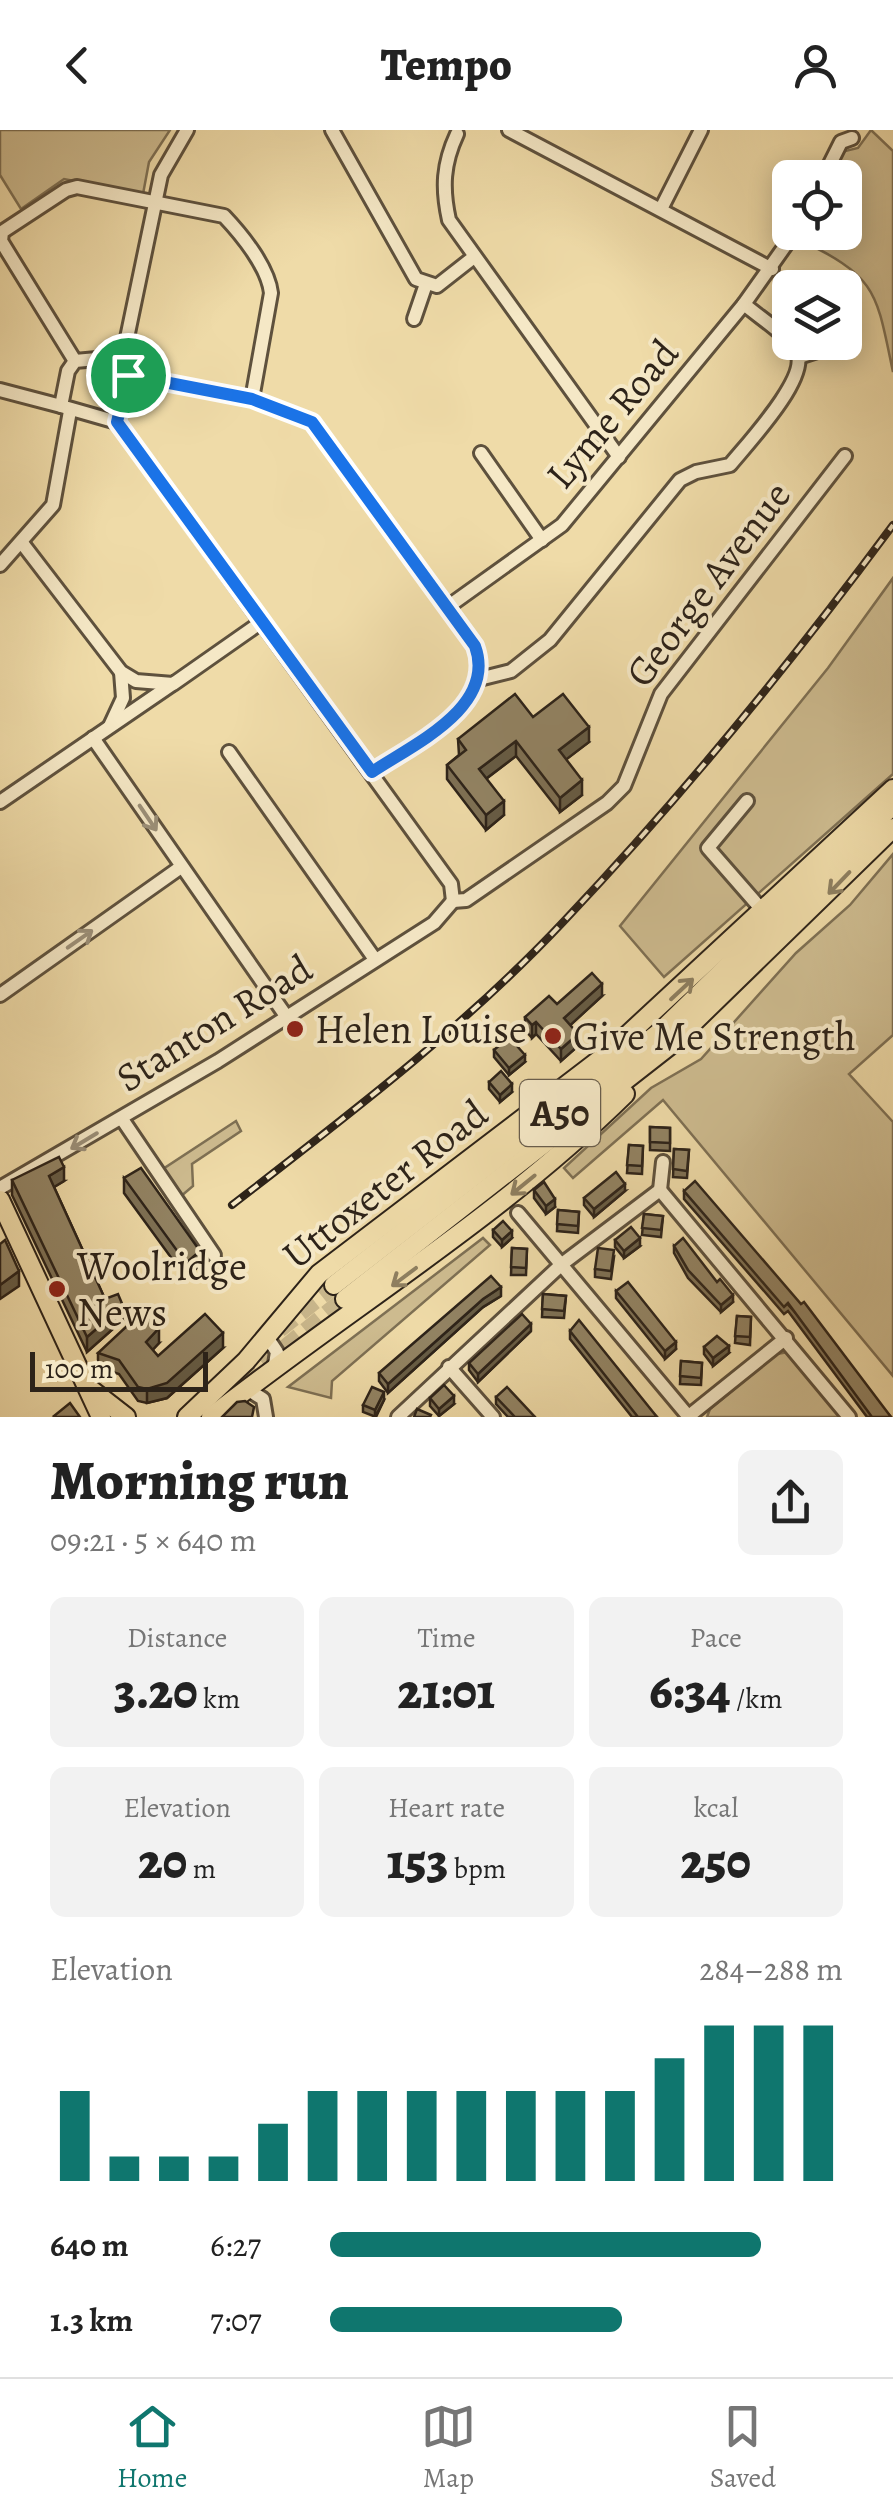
<!DOCTYPE html>
<meta charset="utf-8">
<style>
:root{--surface:#fff;--page:#f2f2f2;--text:#222;--muted:#767676;--line:#e0e0e0;--accent:#0f766e}
body{margin:0;font-family:Alegreya,serif;background:var(--page);color:var(--text);height:100vh;display:flex;flex-direction:column;font-size:38px;white-space:nowrap}
*{box-sizing:border-box;margin:0}
p{font-size:32px;color:var(--muted)}
.icon{flex:none;width:55px;height:55px;fill:none;stroke:currentColor;stroke-width:2;stroke-linecap:round;stroke-linejoin:round}
.map{position:relative;height:1287px;overflow:hidden}
.drawer{display:flex;flex-direction:column;background:var(--surface);flex:1}
.drawer>*{flex:none}
.controls{position:absolute;left:772px;top:30px;display:grid;gap:20px}
.controls a{display:grid;place-items:center;width:90px;height:90px;border-radius:15px;background:var(--surface);box-shadow:0 5px 25px #0003;font-size:50px}
.scale{position:absolute;left:30px;bottom:25px;width:178px;box-sizing:border-box;padding-left:10px;border:5px solid #2d2319;border-top:0;font-size:28px;line-height:35px;white-space:nowrap;color:#2d2319;-webkit-text-stroke:8px #f5e8c6;paint-order:stroke}
.pin{position:absolute;display:grid;place-items:center;width:85px;height:85px;color:#fff;margin:-42px;border:5px solid #fff;border-radius:50%;box-shadow:0 2px 10px #0007}
.round{display:grid;place-items:center;flex:none;width:105px;height:105px;border-radius:15px;background:var(--page)}
.headline{display:flex;align-items:center;justify-content:space-between;height:170px;padding:0 50px}
h1{font-size:55px;font-weight:800;line-height:75px}
.stats{display:grid;grid-template-columns:repeat(3,1fr);gap:15px;height:170px;padding:10px 50px}
.stats div{display:grid;align-content:center;border-radius:15px;background:var(--page);text-align:center}
.stats b{font-size:50px;font-weight:800}
.stats small{font-size:28px;font-weight:400}
.stats p{font-size:28px}
.chart{height:280px;padding:20px 50px}
.chart p{display:flex;justify-content:space-between}
.chart svg{width:100%;height:180px;margin-top:10px;stroke:var(--accent);stroke-width:6}
ul{padding:0 50px;list-style:none;font-size:32px}
li{display:grid;grid-template-columns:160px 120px 1fr;align-items:center;height:75px}
li i{height:25px;border-radius:12px;background:var(--accent)}
header{display:flex;justify-content:space-between;align-items:center;height:130px;padding:0 50px;background:var(--surface);font-size:45px;font-weight:800}
.tabs{display:flex;justify-content:space-around;align-items:center;height:140px;border-top:2px solid var(--line);background:var(--surface);font-size:28px;color:var(--muted)}
.tabs a{display:grid;justify-items:center;gap:5px}
.tabs .on{color:var(--accent)}
.map>svg:first-child{display:block}
.green{fill:#cebc90;stroke:#7e7054;stroke-width:2.5}
.lines{fill:none;stroke-linecap:round;stroke-linejoin:round}
.highway-tunnel{stroke:#c8b68b;stroke-width:18;stroke-dasharray:18 9;stroke-linecap:butt}
.minor-casing{stroke:#5e513d;stroke-width:18}
.highway-casing{stroke:#2d2319;stroke-width:22}
.minor{stroke:#f5e8c6;stroke-width:12}
.highway{stroke:#efdba8;stroke-width:18}
.rail-casing{stroke:#2d2319;stroke-width:8}
.rail{stroke:#f5e8c6;stroke-width:4;stroke-dasharray:11;stroke-linecap:butt}
.wall{fill:#7e7155;stroke:#2d2319;stroke-width:2.5}
.shaded-wall{fill:#665c45;stroke:#2d2319;stroke-width:2.5}
.building{fill:#928363;stroke:#2d2319;stroke-width:2.5}
.oneway{stroke:#9b8f78}
.oneway2{stroke:#8e7f60}
.route-casing{stroke:#fff;stroke-width:20}
.route{stroke:#1a73e8;stroke-width:12}
.poi-dot{fill:#8f2418;stroke:#f5e8c6;stroke-width:4}
.labels{text-anchor:middle;dominant-baseline:central;stroke-width:8;stroke-linejoin:round;paint-order:stroke}
.shield{fill:#f5e8c6;stroke:#695e4d;stroke-width:2.5}
.shield-label{font-size:38px;font-weight:bold;fill:#2d2319}
.street-label{font-size:40px;fill:#2d2319;stroke:#f5e8c6}
.poi-label{font-size:40px;fill:#2d2319;stroke:#f5e8c6;text-anchor:start}
</style>
<header><svg class="icon" aria-label="back" viewBox="0 0 24 24"><path d="M15 5l-7 7 7 7"/></svg>Tempo<svg class="icon" aria-label="person" viewBox="0 0 24 24"><circle cx="12" cy="8" r="4"/><path d="M4 21q1-7 8-7t8 7"/></svg></header>
<div class="map">
<svg width="893" height="1287" viewBox="0 0 893 1287">
<rect width="100%" height="100%" fill="#efdba8"/>
<filter id="stains"><feTurbulence type="fractalNoise" baseFrequency=".002" numOctaves="4"/><feColorMatrix values="0 0 0 0 .2 0 0 0 0 .09 0 0 0 0 .02 0 0 0 .5 -.17"/></filter>
<radialGradient id="worn" r=".72"><stop offset=".6" stop-color="#630" stop-opacity="0"/><stop offset="1" stop-color="#630" stop-opacity=".3"/></radialGradient>
<g class="green">
<path d="M0,0H170L149,32L143,64L64,49L21,79L0,45Z"/>
<path d="M871,0L893,21V242C876,161 878,147 798,109L801,103L845,102V48L828,47L841,22L858,18Z"/>
<path d="M893,448V644L664,847L620,796L828,538Z"/>
<path d="M893,724V905L849,944L893,992V1246L663,970L573,1048L564,1038L651,958L701,929L796,823L850,775Z"/>
<path d="M236,991L241,1001L192,1034L193,1056L180,1067L163,1039Z"/>
<path d="M483,1108L490,1115L332,1251L331,1268L288,1257Z"/>
<path d="M788,1222L842,1287H707L710,1279L777,1224Z"/>
</g>
<g class="lines">
<g class="highway-tunnel">
<path d="M279,1199L334,1155"/>
<path d="M202,1287L345,1169"/>
</g>
<defs>
<g id="minor">
<path d="M332,0L416,149L437,156L474,127"/>
<path d="M509,0L772,139"/>
<path d="M457,4C443,34 442,58 449,90L619,327"/>
<path d="M823,48L841,12L852,8"/>
<path d="M661,79L701,0"/>
<path d="M414,189L426,154"/>
<path d="M799,227L833,216"/>
<path d="M97,229L118,233L128,245L117,292L61,276L68,241L75,231Z"/>
<path d="M75,231L1,111L2,102L66,60L77,57L224,86C242,105 268,137 271,163L252,269"/>
<path d="M118,233L127,208L161,45L187,0"/>
<path d="M128,245L252,269L312,292L475,516C496,577 414,614 372,642"/>
<path d="M0,260L61,276"/>
<path d="M117,292L451,754L453,771"/>
<path d="M481,323L542,410"/>
<path d="M22,413L121,542L136,551L173,554L260,493"/>
<path d="M0,435L53,375L70,281"/>
<path d="M449,476L562,395L744,174L795,102"/>
<path d="M479,549L511,541L550,510L680,350L696,342L730,335C748,313 809,248 797,223C787,204 760,188 744,174"/>
<path d="M110,596L123,568L121,542"/>
<path d="M93,608L286,886"/>
<path d="M229,622L374,828"/>
<path d="M747,671L708,718L763,781"/>
<path d="M0,672L171,555"/>
<path d="M453,771L466,770L607,673L624,656L661,564L845,326"/>
<path d="M0,865L181,737"/>
<path d="M122,989L214,1125"/>
<path d="M0,1058L218,931L434,793L453,771"/>
<path d="M660,1060L663,1032"/>
<path d="M518,1083L689,1287"/>
<path d="M267,1207L277,1222L274,1240"/>
<path d="M449,1237L493,1287"/>
<path d="M247,1259L263,1269L266,1287"/>
<path d="M689,1286L786,1208"/>
<path d="M398,1287L562,1134L660,1060L849,1287"/>
</g>
<g id="highway">
<path d="M0,1070L101,1287"/>
<path d="M334,1155L661,901L893,675"/>
<path d="M345,1169L669,916L893,698"/>
<path d="M90,1259L126,1287"/>
<path d="M187,1287L246,1231L319,1144L606,925L893,659"/>
<path d="M211,1287C349,1178 499,1088 625,964"/>
</g>
</defs>
<use href="#minor" class="minor-casing"/>
<use href="#highway" class="highway-casing"/>
<use href="#minor" class="minor"/>
<use href="#highway" class="highway"/>
<defs>
<path id="rail" d="M232,1075C347,986 466,896 565,790C683,665 791,533 893,395"/>
</defs>
<use href="#rail" class="rail-casing"/>
<use href="#rail" class="rail"/>
</g>
<g class="wall">
<path d="M533,587L589,612L566,629L582,665L560,682L516,626L486,649L504,685L486,700L447,649V635L459,625L458,609Z"/>
<path d="M602,866L570,895L578,916L561,931L536,904L532,908L525,900V887L557,874Z"/>
<path d="M494,920L525,932L509,945L494,927Z"/>
<path d="M489,952L512,962L500,972L489,959Z"/>
<path d="M650,997L670,998V1021L650,1020Z"/>
<path d="M629,1015L643,1016L642,1044L627,1043Z"/>
<path d="M674,1019L689,1020L687,1048L673,1047Z"/>
<path d="M124,1048L200,1135L186,1148L124,1063Z"/>
<path d="M12,1050L64,1051L54,1057L105,1169L123,1190L87,1222L12,1065Z"/>
<path d="M534,1060L555,1077L546,1084L534,1068Z"/>
<path d="M625,1061L594,1087L584,1075V1068Z"/>
<path d="M684,1061L891,1287H867L788,1181L784,1184L684,1069Z"/>
<path d="M558,1080L579,1082L578,1103L557,1101Z"/>
<path d="M644,1084L663,1086L661,1107L642,1105Z"/>
<path d="M493,1100L512,1108L502,1117L493,1107Z"/>
<path d="M615,1110L640,1116L624,1128L615,1117Z"/>
<path d="M674,1116L733,1172L721,1182L688,1148L674,1123Z"/>
<path d="M512,1118L527,1119L526,1145H511Z"/>
<path d="M614,1127L611,1149L595,1147V1139Z"/>
<path d="M616,1161L676,1219L665,1229L616,1168Z"/>
<path d="M543,1164L566,1166L564,1188L542,1187Z"/>
<path d="M501,1166L483,1177L388,1263L379,1251V1243Z"/>
<path d="M737,1186L751,1187L750,1215L735,1213Z"/>
<path d="M531,1201L478,1252L469,1240V1233Z"/>
<path d="M570,1201L657,1287H632L570,1209Z"/>
<path d="M159,1213L152,1220L158,1226L223,1218L167,1268L147,1273L138,1271L119,1244L98,1237V1223Z"/>
<path d="M704,1217L729,1223L713,1236L704,1224Z"/>
<path d="M681,1231L702,1233L701,1255L680,1254Z"/>
<path d="M496,1267L535,1287H508L496,1274Z"/>
<path d="M430,1268L454,1274L439,1286L430,1276Z"/>
<path d="M384,1270L376,1287L363,1282V1275Z"/>
</g>
<g class="shaded-wall">
<path d="M589,597V612L559,635V620Z"/>
<path d="M516,611V626L479,654V639Z"/>
<path d="M582,650V665L560,682V668Z"/>
<path d="M504,671V685L486,700V685Z"/>
<path d="M602,854V866L564,901V888Z"/>
<path d="M536,892V904L532,908V895Z"/>
<path d="M578,904V916L561,931V919Z"/>
<path d="M525,925V932L509,945V938Z"/>
<path d="M512,954V962L500,972V965Z"/>
<path d="M64,1037V1051L49,1060V1046Z"/>
<path d="M625,1054V1061L594,1087V1079Z"/>
<path d="M555,1069V1077L546,1084V1076Z"/>
<path d="M512,1101V1108L502,1117V1110Z"/>
<path d="M640,1108V1116L624,1128V1121Z"/>
<path d="M200,1121V1135L186,1148V1133Z"/>
<path d="M19,1141V1156L0,1169V1155Z"/>
<path d="M501,1157V1166L483,1177L388,1263V1254L483,1169Z"/>
<path d="M733,1165V1172L721,1182V1175Z"/>
<path d="M123,1176V1190L87,1222V1207Z"/>
<path d="M531,1194V1201L478,1252V1244Z"/>
<path d="M159,1198V1213L146,1227V1212Z"/>
<path d="M223,1203V1218L167,1268L147,1273V1259Z"/>
<path d="M676,1212V1219L665,1229V1221Z"/>
<path d="M729,1216V1223L713,1236V1228Z"/>
<path d="M384,1262V1270L375,1287V1280Z"/>
<path d="M454,1266V1274L439,1286V1279Z"/>
</g>
<g class="building">
<path d="M515,564L533,587L563,564L589,597L559,620L582,650L560,668L516,611L479,639L504,671L486,685L447,635L466,620L458,609Z"/>
<path d="M592,843L602,854L564,888L578,904L561,919L536,892L532,895L525,887L549,866L557,874Z"/>
<path d="M509,907L525,925L509,938L494,920Z"/>
<path d="M501,941L512,954L500,965L489,952Z"/>
<path d="M650,997L670,998V1013L650,1012Z"/>
<path d="M629,1015L643,1016L642,1036L627,1035Z"/>
<path d="M674,1019L689,1020L687,1041L673,1039Z"/>
<path d="M59,1027L64,1037L49,1046L105,1169L118,1164L123,1176L87,1207L12,1050Z"/>
<path d="M141,1038L200,1121L186,1133L124,1048Z"/>
<path d="M616,1042L625,1054L594,1079L584,1068Z"/>
<path d="M695,1051L801,1174L804,1172L891,1287H872L788,1173L784,1177L684,1061Z"/>
<path d="M544,1052L555,1069L546,1076L534,1060Z"/>
<path d="M558,1080L579,1082L578,1096L557,1094Z"/>
<path d="M644,1084L663,1086L661,1100L642,1098Z"/>
<path d="M503,1091L512,1101L502,1110L493,1100Z"/>
<path d="M631,1097L640,1108L624,1121L615,1110Z"/>
<path d="M683,1108L717,1152L720,1149L733,1165L721,1175L688,1140L674,1116Z"/>
<path d="M5,1110L19,1141L0,1155V1114Z"/>
<path d="M512,1118L527,1119L526,1138L511,1137Z"/>
<path d="M598,1118L614,1120L611,1141L595,1139Z"/>
<path d="M491,1146L501,1157L483,1169L388,1254L379,1243Z"/>
<path d="M628,1152L676,1212L665,1221L616,1161Z"/>
<path d="M543,1164L566,1166L564,1181L542,1179Z"/>
<path d="M143,1181L159,1198L146,1212L158,1226L205,1184L223,1203L167,1253L147,1259L138,1257L119,1230L98,1223Z"/>
<path d="M522,1184L531,1194L478,1244L469,1233Z"/>
<path d="M737,1186L751,1187L750,1207L735,1206Z"/>
<path d="M579,1190L657,1287H638L570,1201Z"/>
<path d="M717,1206L729,1216L713,1228L704,1217Z"/>
<path d="M681,1231L702,1233L701,1248L680,1246Z"/>
<path d="M444,1255L454,1266L439,1279L430,1268Z"/>
<path d="M372,1257L384,1262L375,1280L363,1275Z"/>
<path d="M507,1257L535,1287H515L496,1267Z"/>
<path d="M245,1271L254,1277L252,1287H222L237,1272Z"/>
<path d="M70,1273L80,1287H56L54,1286Z"/>
<path d="M417,1279L431,1285L430,1287H414Z"/>
</g>
<defs><path id="oneway-shaft" d="M-6 0H5M1.5-3L5.5 0L1.5 3" fill="none" stroke-width="1.6" stroke-linecap="round" stroke-linejoin="round" transform="scale(2.5)"/></defs>
<g class="oneway">
<use href="#oneway-shaft" transform="translate(148 688) rotate(56)"/>
<use href="#oneway-shaft" transform="translate(80 809) rotate(-35)"/>
<use href="#oneway-shaft" transform="translate(84 1011) rotate(149)"/>
</g>
<g class="oneway2">
<use href="#oneway-shaft" transform="translate(839 753) rotate(134)"/>
<use href="#oneway-shaft" transform="translate(682 859) rotate(-43)"/>
<use href="#oneway-shaft" transform="translate(523 1055) rotate(141)"/>
<use href="#oneway-shaft" transform="translate(404 1147) rotate(143)"/>
</g>
<g class="lines">
<defs>
<path id="route" d="M128,245L252,269L312,292L475,516C497,577 414,614 372,642L117,292Z"/>
</defs>
<use href="#route" class="route-casing"/>
<use href="#route" class="route"/>
</g>
<g class="poi-dot">
<circle cx="295" cy="899" r="10"/>
<circle cx="553" cy="906" r="10"/>
<circle cx="57" cy="1159" r="10"/>
</g>
<g class="labels">
<rect class="shield" x="520" y="950" width="80" height="66" rx="8"/>
<g class="shield-label">
<text x="560" y="983">A50</text>
</g>
<g class="street-label">
<text transform="translate(612 284) rotate(-50)">Lyme Road</text>
<text transform="translate(708 454) rotate(-53)">George Avenue</text>
<text transform="translate(214 893) rotate(-32)">Stanton Road</text>
<text transform="translate(385 1054) rotate(-38)">Uttoxeter Road</text>
</g>
<g class="poi-label">
<text x="315" y="899">Helen Louise</text>
<text x="573" y="906">Give Me Strength</text>
<text x="77" y="1136">Woolridge<tspan x="77" dy="46">News</tspan></text>
</g>
</g>
<rect width="100%" height="100%" filter="url(#stains)"/>
<rect width="100%" height="100%" fill="url(#worn)"/>
</svg>
<div class="controls">
<a><svg class="icon" aria-label="locate" viewBox="0 0 24 24"><circle cx="12" cy="12" r="6"/><path d="M12 2v4M12 18v4M2 12h4M18 12h4"/></svg></a>
<a><svg class="icon" aria-label="layers" viewBox="0 0 24 24"><path d="M12 4l9 5-9 5-9-5zM3 14l9 5 9-5"/></svg></a>
</div>
<div class="scale">100 m</div>
<div class="pin" style="left:128px;top:245px;background:#1e9e55"><svg class="icon" aria-label="arrive" viewBox="0 0 24 24"><path d="M6 21V4h12l-3 4 3 4H6"/></svg></div>
</div>
<section class="drawer">
<div class="headline"><div><h1>Morning run</h1><p>09:21 · 5 × 640 m</p></div><a class="round"><svg class="icon" aria-label="share" viewBox="0 0 24 24"><path d="M12 15V3M7 8l5-5 5 5M5 13v7h14v-7"/></svg></a></div>
<div class="stats">
<div><p>Distance</p><b>3.20<small> km</small></b></div>
<div><p>Time</p><b>21:01</b></div>
<div><p>Pace</p><b>6:34<small> /km</small></b></div>
</div>
<div class="stats">
<div><p>Elevation</p><b>20<small> m</small></b></div>
<div><p>Heart rate</p><b>153<small> bpm</small></b></div>
<div><p>kcal</p><b>250</b></div>
</div>
<div class="chart"><p><span>Elevation</span>284–288 m</p>
<svg viewBox="0 0 160 44" preserveAspectRatio="none"><path d="M5 44V22M15 44V38M25 44V38M35 44V38M45 44V30M55 44V22M65 44V22M75 44V22M85 44V22M95 44V22M105 44V22M115 44V22M125 44V14M135 44V6M145 44V6M155 44V6"/></svg>
</div>
<ul>
<li><b>640 m</b>6:27<i style="width:84%"></i></li>
<li><b>1.3 km</b>7:07<i style="width:57%"></i></li>
</ul>
</section>
<nav class="tabs">
<a class="on"><svg class="icon" aria-label="home" viewBox="0 0 24 24"><path d="M3 11l9-7 9 7M6 9v11h12V9"/></svg>Home</a>
<a><svg class="icon" aria-label="map" viewBox="0 0 24 24"><path d="M3 6l6-2 6 2 6-2v14l-6 2-6-2-6 2zM9 4v14M15 6v14"/></svg>Map</a>
<a><svg class="icon" aria-label="saved" viewBox="0 0 24 24"><path d="M7 4h10v16l-5-4-5 4z"/></svg>Saved</a>
</nav>
